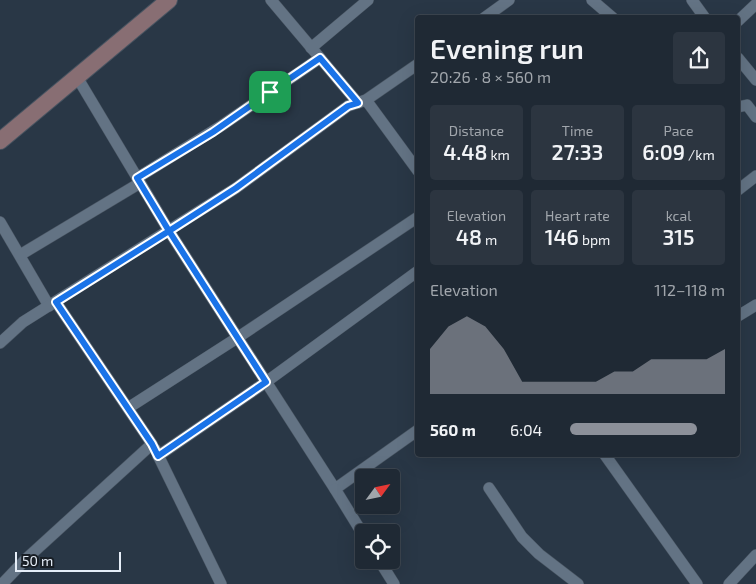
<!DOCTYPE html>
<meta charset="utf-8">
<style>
:root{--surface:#1f2934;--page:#2c3540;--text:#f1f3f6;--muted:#a1a6ac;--line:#3c454f;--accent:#8c9099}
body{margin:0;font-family:"Exo 2",sans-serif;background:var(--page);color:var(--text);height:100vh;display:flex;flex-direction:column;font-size:19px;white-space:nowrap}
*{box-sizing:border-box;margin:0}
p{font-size:16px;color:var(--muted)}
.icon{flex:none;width:28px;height:28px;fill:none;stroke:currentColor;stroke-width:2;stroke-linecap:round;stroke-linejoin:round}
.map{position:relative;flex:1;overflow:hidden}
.details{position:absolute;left:415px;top:15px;width:325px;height:442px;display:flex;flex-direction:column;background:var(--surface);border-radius:5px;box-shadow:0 5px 20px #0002,0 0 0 1px var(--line)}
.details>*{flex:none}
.needle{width:32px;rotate:57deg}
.buttons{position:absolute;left:355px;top:469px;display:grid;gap:10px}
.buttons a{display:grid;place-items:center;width:45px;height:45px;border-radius:5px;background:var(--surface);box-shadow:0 5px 20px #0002,0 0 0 1px var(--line);font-size:25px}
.scale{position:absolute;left:15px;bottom:12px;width:106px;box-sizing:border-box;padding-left:5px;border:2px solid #e5edf7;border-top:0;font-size:14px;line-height:18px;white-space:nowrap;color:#e5edf7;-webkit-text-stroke:4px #181e25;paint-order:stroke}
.pin{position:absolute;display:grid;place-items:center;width:42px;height:42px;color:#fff;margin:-21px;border-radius:10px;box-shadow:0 2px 8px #0006}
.round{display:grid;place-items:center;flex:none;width:52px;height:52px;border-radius:5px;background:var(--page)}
.head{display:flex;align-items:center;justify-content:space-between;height:85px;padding:0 15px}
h1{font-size:28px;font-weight:600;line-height:38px}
.metrics{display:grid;grid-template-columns:repeat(3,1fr);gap:8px;height:85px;padding:5px 15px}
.metrics div{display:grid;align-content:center;border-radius:5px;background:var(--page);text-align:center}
.metrics b{font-size:21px;font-weight:600}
.metrics small{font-size:14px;font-weight:400}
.metrics p{font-size:14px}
.chart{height:140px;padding:10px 15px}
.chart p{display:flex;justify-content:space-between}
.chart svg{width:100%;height:90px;margin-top:5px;fill:var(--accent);opacity:.7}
ul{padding:0 15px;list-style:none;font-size:16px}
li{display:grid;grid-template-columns:80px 60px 1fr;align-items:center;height:38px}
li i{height:12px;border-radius:6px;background:var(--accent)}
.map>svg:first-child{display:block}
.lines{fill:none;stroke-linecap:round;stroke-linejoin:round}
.street-casing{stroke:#485461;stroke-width:12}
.secondary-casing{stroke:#485461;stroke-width:18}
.street{stroke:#637384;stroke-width:11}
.secondary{stroke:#886e73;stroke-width:16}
.route-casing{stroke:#fff;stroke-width:10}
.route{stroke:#1a73e8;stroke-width:6}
</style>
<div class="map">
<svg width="756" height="584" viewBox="0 0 756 584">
<rect width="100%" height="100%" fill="#293746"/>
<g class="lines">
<defs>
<g id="street">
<path d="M271,0L358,103"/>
<path d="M592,0L613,18"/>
<path d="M692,0L705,18"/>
<path d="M484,18L509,0"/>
<path d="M738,21L756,4"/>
<path d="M311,48L368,0"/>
<path d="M738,58L756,80"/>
<path d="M77,77L169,231L335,489L418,430"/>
<path d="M366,100L418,171"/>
<path d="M738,107L747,105L756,117"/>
<path d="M137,178L221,126L320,58"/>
<path d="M738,190L756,176"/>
<path d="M0,222L49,306"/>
<path d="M20,255L140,183"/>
<path d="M738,316L756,305"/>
<path d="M0,343L23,322L236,188L348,106L366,100L418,64"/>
<path d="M128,408L237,338L418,217"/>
<path d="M155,449L221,584"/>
<path d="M605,455L697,584"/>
<path d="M158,456L266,382L418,271"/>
<path d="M489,488L522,537L539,554L578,584"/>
<path d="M335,489L364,536"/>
<path d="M379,560L394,584"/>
<path d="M2,584L26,559L152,444L56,302"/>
<path d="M729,584L756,555"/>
</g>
<path id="secondary" d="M0,141L169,0"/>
</defs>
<use href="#street" class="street-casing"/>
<use href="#secondary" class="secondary-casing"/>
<use href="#street" class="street"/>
<use href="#secondary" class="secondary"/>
</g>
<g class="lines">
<defs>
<path id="route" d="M270,92L213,132L137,178L169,231L56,302L152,444L158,456L266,382L169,231L236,188L348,106L358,103L320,58L270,92"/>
</defs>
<use href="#route" class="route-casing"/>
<use href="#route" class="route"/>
</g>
</svg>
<div class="buttons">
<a><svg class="needle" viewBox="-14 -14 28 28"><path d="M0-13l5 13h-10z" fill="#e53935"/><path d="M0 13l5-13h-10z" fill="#a1a6ac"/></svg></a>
<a><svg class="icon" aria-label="locate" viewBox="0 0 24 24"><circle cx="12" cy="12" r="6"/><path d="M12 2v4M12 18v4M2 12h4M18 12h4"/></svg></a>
</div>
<div class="scale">50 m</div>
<div class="pin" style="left:270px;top:92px;background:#1e9e55"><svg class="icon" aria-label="arrive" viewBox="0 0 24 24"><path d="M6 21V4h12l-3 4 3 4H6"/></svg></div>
<section class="details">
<div class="head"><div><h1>Evening run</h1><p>20:26 · 8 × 560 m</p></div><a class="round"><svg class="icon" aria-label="share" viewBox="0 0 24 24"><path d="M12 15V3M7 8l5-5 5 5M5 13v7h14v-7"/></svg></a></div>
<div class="metrics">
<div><p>Distance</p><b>4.48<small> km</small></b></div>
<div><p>Time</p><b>27:33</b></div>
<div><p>Pace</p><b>6:09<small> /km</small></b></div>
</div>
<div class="metrics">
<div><p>Elevation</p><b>48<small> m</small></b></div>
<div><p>Heart rate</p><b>146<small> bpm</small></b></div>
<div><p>kcal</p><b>315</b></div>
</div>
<div class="chart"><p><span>Elevation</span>112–118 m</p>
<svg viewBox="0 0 160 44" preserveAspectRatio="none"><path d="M0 44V22L10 11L20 6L30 11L40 22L50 38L60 38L70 38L80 38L90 38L100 33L110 33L120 27L130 27L140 27L150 27L160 22V44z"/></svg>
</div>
<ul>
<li><b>560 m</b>6:04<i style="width:82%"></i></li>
</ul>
</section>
</div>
